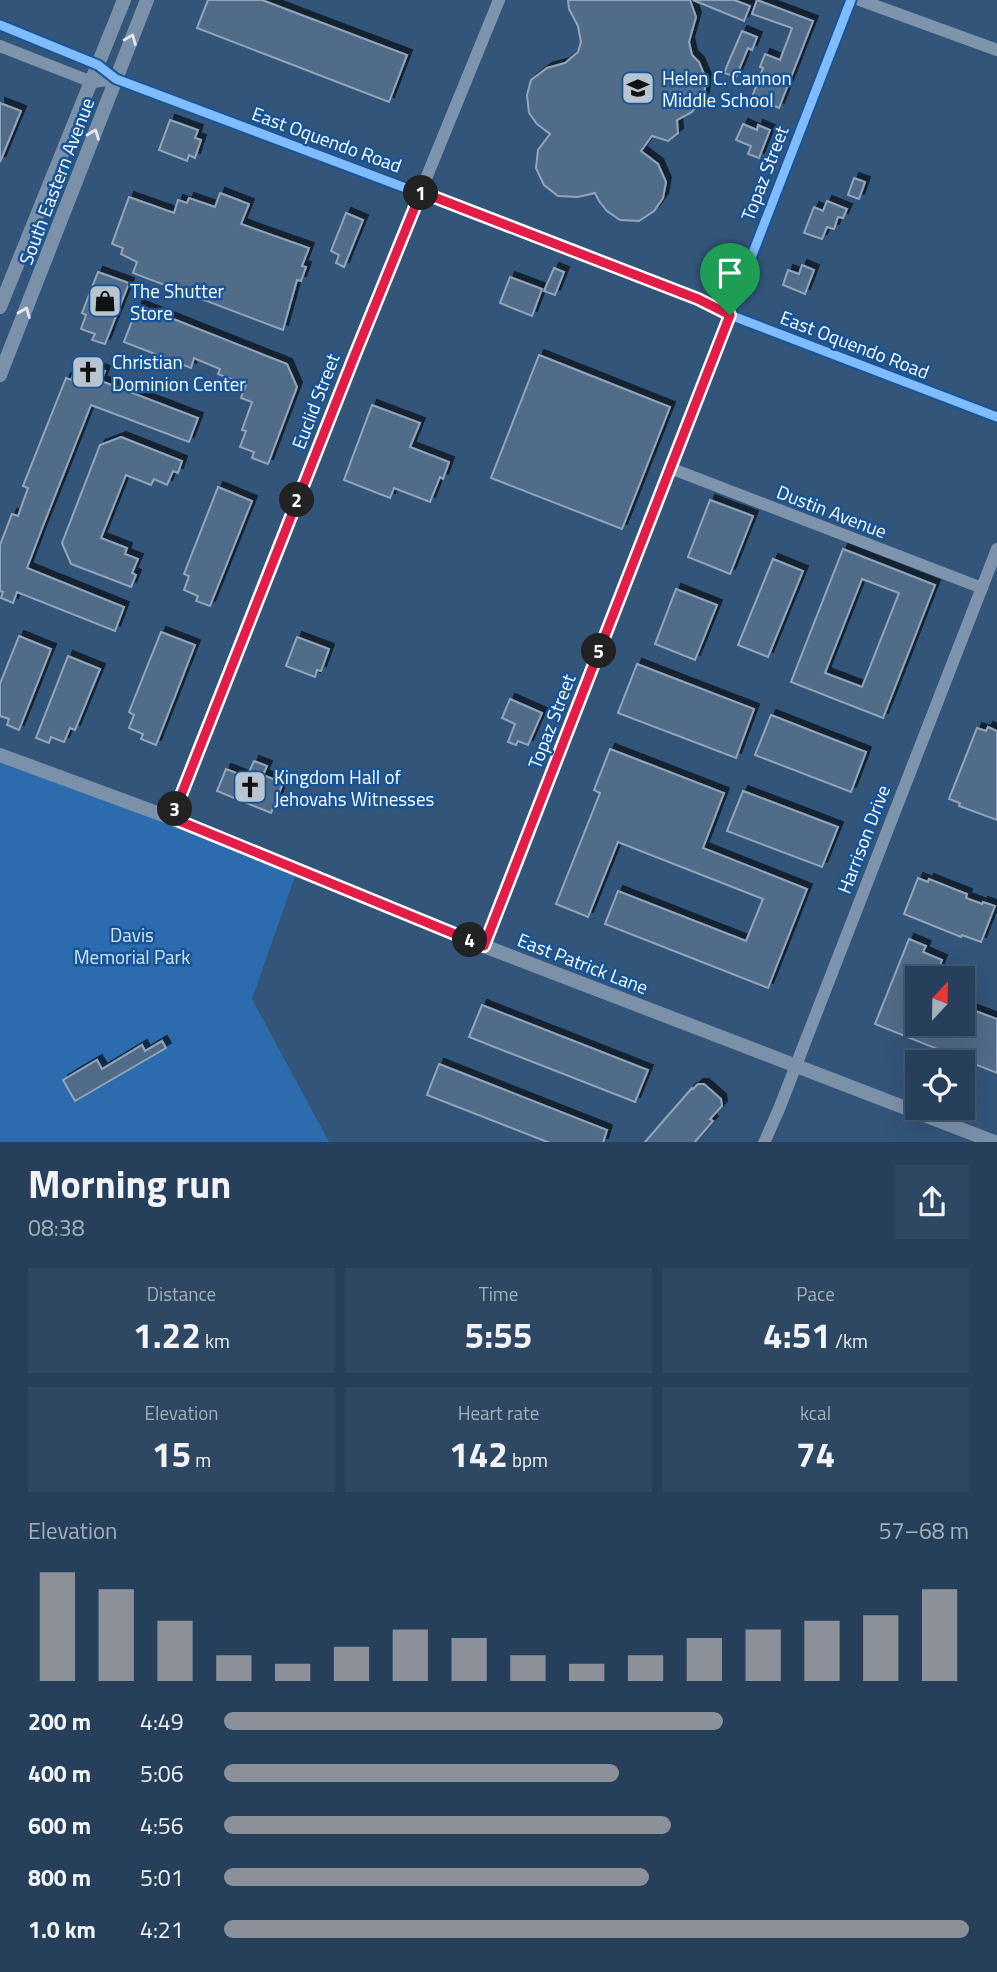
<!DOCTYPE html>
<meta charset="utf-8">
<style>
:root{--surface:#26405c;--page:#2e4762;--text:#f1f3f6;--muted:#a4afbb;--line:#425972;--accent:#8c9099}
body{margin:0;font-family:"Titillium Web",sans-serif;background:var(--page);color:var(--text);height:100vh;display:flex;flex-direction:column;font-size:26px;white-space:nowrap}
*{box-sizing:border-box;margin:0}
p{font-size:23px;color:var(--muted)}
.icon{flex:none;width:38px;height:38px;fill:none;stroke:currentColor;stroke-width:2;stroke-linecap:round;stroke-linejoin:round}
.map{position:relative;height:1142px;overflow:hidden}
.side{display:flex;flex-direction:column;background:var(--surface);flex:1}
.side>*{flex:none}
.needle{width:46px;rotate:22deg}
.tools{position:absolute;left:905px;top:966px;display:grid;gap:14px}
.tools a{display:grid;place-items:center;width:70px;height:70px;border-radius:0px;background:var(--surface);box-shadow:0 7px 28px #0002,0 0 0 2px var(--line);font-size:35px}
.pin{position:absolute;display:grid;place-items:center;width:60px;height:60px;color:#fff;margin:-72px -30px;border-radius:50% 50% 50% 0;rotate:-45deg;box-shadow:0 0 7px #0007}
.pin .icon{rotate:45deg}
.km{position:absolute;width:35px;height:35px;margin:-18px;border-radius:50%;background:#222;color:#fff;font-size:19px;line-height:35px;text-align:center}
.round{display:grid;place-items:center;flex:none;width:74px;height:74px;border-radius:0px;background:var(--page)}
.headline{display:flex;align-items:center;justify-content:space-between;height:119px;padding:0 28px}
h1{font-size:38px;font-weight:700;line-height:52px}
.stats{display:grid;grid-template-columns:repeat(3,1fr);gap:10px;height:119px;padding:7px 28px}
.stats div{display:grid;align-content:center;border-radius:0px;background:var(--page);text-align:center}
.stats b{font-size:35px;font-weight:700}
.stats small{font-size:19px;font-weight:400}
.stats p{font-size:19px}
.chart{height:196px;padding:14px 28px}
.chart p{display:flex;justify-content:space-between}
.chart svg{width:100%;height:126px;margin-top:7px;stroke:var(--accent);stroke-width:6}
ul{padding:0 28px;list-style:none;font-size:23px}
li{display:grid;grid-template-columns:112px 84px 1fr;align-items:center;height:52px}
li i{height:18px;border-radius:9px;background:var(--accent)}
.map>svg:first-child{display:block}
.green{fill:#2b6bae}
.building{fill:#516c89;stroke:#92a5ba;stroke-width:2;fill-rule:evenodd;filter:url(#shadow)}
.lines{fill:none;stroke-linecap:round;stroke-linejoin:round}
.minor{stroke:#7e94ad;stroke-width:12}
.major{stroke:#7b91aa;stroke-width:14}
.cycleway-casing{stroke:#165497;stroke-width:13}
.cycleway{stroke:#80bcff;stroke-width:9}
.oneway{stroke:#e5e9ee}
.route-casing{stroke:#fff;stroke-width:14}
.route{stroke:#e11d48;stroke-width:9}
.labels{text-anchor:middle;dominant-baseline:central;stroke-width:5;stroke-linejoin:round;paint-order:stroke}
.poi-label{font-size:19px;fill:#fff;stroke:#165497;text-anchor:start}
.street-label{font-size:19px;fill:#fff;stroke:#165497}
.park-label{font-size:19px;fill:#d1e6fc;stroke:#165497}
</style>
<div class="map">
<svg width="997" height="1143" viewBox="0 0 997 1143">
<defs>
<filter id="shadow"><feDropShadow dx="5" dy="-5" stdDeviation="0" flood-color="#0009"/></filter>
</defs>
<rect width="100%" height="100%" fill="#33557a"/>
<path class="green" d="M0,755L297,871L252,999L329,1142H0Z"/>
<g class="building">
<path d="M208,0H262L407,55L389,102L197,28Z"/>
<path d="M568,0H690L696,17L689,42L692,55L699,62L706,79L704,97L692,112L677,120L678,133L668,141L652,136L641,151L658,164L666,182L663,198L654,211L639,221L620,220L607,211L599,201L595,193L578,197L558,196L544,185L536,168L538,150L550,134L537,124L529,113L527,95L531,80L547,68L565,63L578,52L581,42L578,26L569,9Z"/>
<path d="M693,0H734L750,6L744,21Z"/>
<path d="M757,0L813,21L779,108L752,97L763,68L760,67L765,54L780,60L792,28L752,14Z"/>
<path d="M742,31L757,37L752,50L748,48L736,77L724,73Z"/>
<path d="M0,103L21,111L0,162Z"/>
<path d="M170,120L198,130L195,138L201,140L195,158L189,155L187,161L159,150Z"/>
<path d="M743,124L757,130L758,125L770,130L759,158L748,154L751,146L736,140Z"/>
<path d="M854,178L865,182L859,199L848,195Z"/>
<path d="M220,193L249,204L241,224L309,248L302,266L306,267L301,281L297,280L283,330L133,273L137,262L121,254L123,248L112,244L129,197L174,213L178,200L187,203L189,198L215,207Z"/>
<path d="M827,201L847,209L843,218L838,217L834,229L827,227L822,239L804,233L814,207L823,211Z"/>
<path d="M346,213L363,220L344,267L336,263L339,255L331,251Z"/>
<path d="M802,265L814,270L805,294L783,285L788,270L799,274Z"/>
<path d="M554,268L564,272L555,295L544,291Z"/>
<path d="M98,272L129,283L105,344L92,340L95,334L81,329L86,315L82,313Z"/>
<path d="M510,277L542,289L532,316L500,303Z"/>
<path d="M138,305L287,364L297,387L268,464L252,458L254,452L240,447L246,431L242,430L252,402L241,398L246,385L218,374L220,369L194,358L191,368L124,342Z"/>
<path d="M539,355L670,407L622,529L491,478Z"/>
<path d="M77,366L90,371L92,366L105,371L101,381L198,418L189,442L91,405L43,526L27,568L124,607L115,631L17,592L13,603L1,598L3,592L0,591V545L12,514L18,516L28,488L23,486L66,378L71,380Z"/>
<path d="M372,405L420,423L410,447L449,462L443,479L440,477L430,502L394,488L390,498L344,480Z"/>
<path d="M121,437L182,461L178,473L173,471L167,485L154,479L151,485L126,475L101,538L127,548L125,554L138,559L132,573L136,575L131,587L71,564L62,543L100,445Z"/>
<path d="M218,487L252,501L210,606L196,601L198,596L184,590L189,576L184,574Z"/>
<path d="M710,500L753,516L730,574L688,557Z"/>
<path d="M843,549L935,585L883,718L791,682ZM862,579L899,593L862,687L825,673Z"/>
<path d="M773,559L803,571L768,657L738,645Z"/>
<path d="M676,589L717,605L695,660L655,644Z"/>
<path d="M161,632L195,645L156,745L141,739L143,734L129,728L134,715L129,712Z"/>
<path d="M19,636L51,649L19,730L7,725L9,719L0,716V684Z"/>
<path d="M297,637L329,649L321,671L317,670L315,677L286,666Z"/>
<path d="M68,656L100,669L75,730L70,728L64,742L51,737L49,743L36,738Z"/>
<path d="M637,664L754,709L736,758L618,713Z"/>
<path d="M510,699L542,713L528,745L518,741L516,745L508,742L515,724L502,718Z"/>
<path d="M771,715L866,752L851,792L755,755Z"/>
<path d="M988,727L997,731V820L959,806L960,803L949,799L977,728L986,731Z"/>
<path d="M610,749L724,793L703,848L807,889L768,988L605,924L618,891L746,941L763,899L618,842L588,917L556,904L600,793L594,790Z"/>
<path d="M254,761L267,766L263,775L283,783L271,813L217,791L226,769L247,777Z"/>
<path d="M743,791L838,827L822,867L727,831Z"/>
<path d="M918,878L928,882L929,879L967,894L966,898L982,904L983,902L995,906L981,942L962,935L961,937L904,914Z"/>
<path d="M909,939L926,946L923,952L942,960L935,978H917V1024H962V1006L997,1019V1073L875,1024Z"/>
<path d="M482,1005L648,1070L635,1102L469,1037Z"/>
<path d="M162,1041L166,1048L75,1101L63,1080L97,1060L102,1069L142,1045L145,1051Z"/>
<path d="M439,1064L607,1130L603,1143H550L427,1095Z"/>
<path d="M698,1084H704L721,1099L722,1106L710,1119L713,1121L694,1143H644L692,1088L693,1089Z"/>
</g>
<g class="lines">
<g class="minor">
<path d="M860,0L997,50"/>
<path d="M0,25L98,65L116,79L645,278L698,299L730,315L997,417"/>
<path d="M0,46L92,82L116,79"/>
<path d="M670,468L982,588"/>
<path d="M171,818L353,357L499,0"/>
<path d="M484,946L851,0"/>
<path d="M764,1143L779,1109L997,549"/>
</g>
<g class="major">
<path d="M0,307L124,0"/>
<path d="M0,375L147,0"/>
<path d="M0,755L171,818L484,946L997,1143"/>
</g>
<defs>
<g id="cycleway">
<path d="M0,25L98,65L116,79L645,278L698,299L730,315L997,417"/>
<path d="M484,946L851,0"/>
</g>
</defs>
<use href="#cycleway" class="cycleway-casing"/>
<use href="#cycleway" class="cycleway"/>
</g>
<defs><path id="oneway-chevron" d="M-2-3.5L2.5 0L-2 3.5" fill="none" stroke-width="1.6" stroke-linecap="round" stroke-linejoin="round" transform="scale(1.75)"/></defs>
<g class="oneway">
<use href="#oneway-chevron" transform="translate(131 39) rotate(-68)"/>
<use href="#oneway-chevron" transform="translate(94 134) rotate(-69)"/>
<use href="#oneway-chevron" transform="translate(25 312) rotate(-68)"/>
</g>
<g class="lines">
<defs>
<path id="route" d="M421,192L698,299L730,315L484,946L172,818L354,357Z"/>
</defs>
<use href="#route" class="route-casing"/>
<use href="#route" class="route"/>
</g>
<defs>
<symbol id="school-square" viewBox="-11 -11 22 22"><rect x="-9" y="-9" width="18" height="18" rx="4" fill="#b8c4d0" stroke="#165497"/><path d="M0-5L7-2L0 1L-7-2ZM-4 1L0 2.5L4 1V4Q0 6-4 4Z" fill="#111"/></symbol>
<symbol id="shop-square" viewBox="-11 -11 22 22"><rect x="-9" y="-9" width="18" height="18" rx="4" fill="#b8c4d0" stroke="#165497"/><path d="M-5-2.5h2.3a2.7 3.5 0 0 1 5.4 0H5L5.5 6h-11ZM-1.5-2.5h3a1.5 2.3 0 0 0-3 0Z" fill="#111"/></symbol>
<symbol id="church-square" viewBox="-11 -11 22 22"><rect x="-9" y="-9" width="18" height="18" rx="4" fill="#b8c4d0" stroke="#165497"/><path d="M-1.2-6h2.4v3.5h3.3v2.4h-3.3V6h-2.4V-.1h-3.3v-2.4h3.3Z" fill="#111"/></symbol>
</defs>
<g fill-rule="evenodd">
<use href="#school-square" x="619" y="69" width="38" height="38"/>
<use href="#shop-square" x="86" y="282" width="38" height="38"/>
<use href="#church-square" x="69" y="353" width="38" height="38"/>
<use href="#church-square" x="231" y="768" width="38" height="38"/>
</g>
<g class="labels">
<g class="poi-label">
<text x="662" y="77">Helen C. Cannon<tspan x="662" dy="22">Middle School</tspan></text>
<text x="130" y="290">The Shutter<tspan x="130" dy="22">Store</tspan></text>
<text x="112" y="361">Christian<tspan x="112" dy="22">Dominion Center</tspan></text>
<text x="274" y="776">Kingdom Hall of<tspan x="274" dy="22">Jehovahs Witnesses</tspan></text>
</g>
<g class="street-label">
<text transform="translate(327 139) rotate(20)">East Oquendo Road</text>
<text transform="translate(764 173) rotate(-69)">Topaz Street</text>
<text transform="translate(56 181) rotate(-69)">South Eastern Avenue</text>
<text transform="translate(855 344) rotate(21)">East Oquendo Road</text>
<text transform="translate(315 401) rotate(-69)">Euclid Street</text>
<text transform="translate(832 511) rotate(21)">Dustin Avenue</text>
<text transform="translate(551 721) rotate(-69)">Topaz Street</text>
<text transform="translate(863 839) rotate(-69)">Harrison Drive</text>
<text transform="translate(583 963) rotate(21)">East Patrick Lane</text>
</g>
<g class="park-label">
<text x="132" y="934">Davis<tspan x="132" dy="22">Memorial Park</tspan></text>
</g>
</g>
</svg>
<div class="tools">
<a><svg class="needle" viewBox="-14 -14 28 28"><path d="M0-13l5 13h-10z" fill="#e53935"/><path d="M0 13l5-13h-10z" fill="#a4afbb"/></svg></a>
<a><svg class="icon" aria-label="locate" viewBox="0 0 24 24"><circle cx="12" cy="12" r="6"/><path d="M12 2v4M12 18v4M2 12h4M18 12h4"/></svg></a>
</div>
<div class="pin" style="left:730px;top:315px;background:#1e9e55"><svg class="icon" aria-label="arrive" viewBox="0 0 24 24"><path d="M6 21V4h12l-3 4 3 4H6"/></svg></div>
<b class="km" style="left:421px;top:193px">1</b>
<b class="km" style="left:297px;top:500px">2</b>
<b class="km" style="left:175px;top:809px">3</b>
<b class="km" style="left:470px;top:940px">4</b>
<b class="km" style="left:599px;top:651px">5</b>
</div>
<section class="side">
<div class="headline"><div><h1>Morning run</h1><p>08:38</p></div><a class="round"><svg class="icon" aria-label="share" viewBox="0 0 24 24"><path d="M12 15V3M7 8l5-5 5 5M5 13v7h14v-7"/></svg></a></div>
<div class="stats">
<div><p>Distance</p><b>1.22<small> km</small></b></div>
<div><p>Time</p><b>5:55</b></div>
<div><p>Pace</p><b>4:51<small> /km</small></b></div>
</div>
<div class="stats">
<div><p>Elevation</p><b>15<small> m</small></b></div>
<div><p>Heart rate</p><b>142<small> bpm</small></b></div>
<div><p>kcal</p><b>74</b></div>
</div>
<div class="chart"><p><span>Elevation</span>57–68 m</p>
<svg viewBox="0 0 160 44" preserveAspectRatio="none"><path d="M5 44V6M15 44V12M25 44V23M35 44V35M45 44V38M55 44V32M65 44V26M75 44V29M85 44V35M95 44V38M105 44V35M115 44V29M125 44V26M135 44V23M145 44V21M155 44V12"/></svg>
</div>
<ul>
<li><b>200 m</b>4:49<i style="width:67%"></i></li>
<li><b>400 m</b>5:06<i style="width:53%"></i></li>
<li><b>600 m</b>4:56<i style="width:60%"></i></li>
<li><b>800 m</b>5:01<i style="width:57%"></i></li>
<li><b>1.0 km</b>4:21<i style="width:100%"></i></li>
</ul>
</section>
